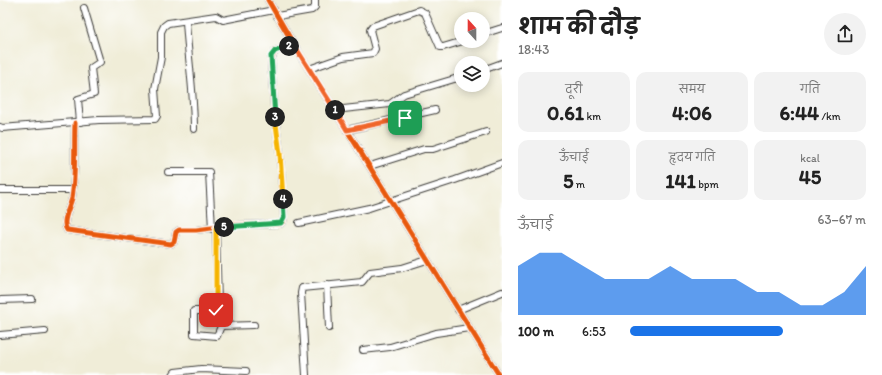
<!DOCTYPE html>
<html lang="hi">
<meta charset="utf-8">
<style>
:root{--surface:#fff;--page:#f2f2f2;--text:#222;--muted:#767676;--accent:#1a73e8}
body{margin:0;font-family:Itim,"Playpen Sans Deva",sans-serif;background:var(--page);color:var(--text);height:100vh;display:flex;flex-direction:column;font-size:15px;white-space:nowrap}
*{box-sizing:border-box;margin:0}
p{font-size:13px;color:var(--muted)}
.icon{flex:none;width:22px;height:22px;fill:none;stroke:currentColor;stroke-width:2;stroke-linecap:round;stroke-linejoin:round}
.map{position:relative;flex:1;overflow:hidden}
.panel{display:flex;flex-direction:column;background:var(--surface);width:380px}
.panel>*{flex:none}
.needle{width:26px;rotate:339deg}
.buttons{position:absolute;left:454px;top:12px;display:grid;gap:8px}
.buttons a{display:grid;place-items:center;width:36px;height:36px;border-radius:50%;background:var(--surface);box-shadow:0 2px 10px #0003;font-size:20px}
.pin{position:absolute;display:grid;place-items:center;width:34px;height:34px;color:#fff;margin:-17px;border-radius:8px;box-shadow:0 2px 6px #0006}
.km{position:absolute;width:20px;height:20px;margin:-10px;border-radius:50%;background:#222;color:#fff;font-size:11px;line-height:20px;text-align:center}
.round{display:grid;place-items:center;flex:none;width:42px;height:42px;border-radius:21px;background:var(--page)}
.headline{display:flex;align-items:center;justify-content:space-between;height:68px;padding:0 16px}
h1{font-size:22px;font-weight:700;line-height:30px}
.metrics{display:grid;grid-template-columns:repeat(3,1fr);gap:6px;height:68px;padding:4px 16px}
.metrics div{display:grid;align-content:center;border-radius:10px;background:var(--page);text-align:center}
.metrics b{font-size:20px;font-weight:700}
.metrics small{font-size:11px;font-weight:400}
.metrics p{font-size:11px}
.chart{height:112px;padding:8px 16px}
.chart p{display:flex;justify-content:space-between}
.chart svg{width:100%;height:72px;margin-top:4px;fill:var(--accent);opacity:.7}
ul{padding:0 16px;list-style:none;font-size:13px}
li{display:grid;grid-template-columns:64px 48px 1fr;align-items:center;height:30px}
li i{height:10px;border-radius:5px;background:var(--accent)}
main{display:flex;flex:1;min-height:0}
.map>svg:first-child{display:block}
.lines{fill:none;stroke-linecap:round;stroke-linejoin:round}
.street-casing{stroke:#3c3b38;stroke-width:8}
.street{stroke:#fff;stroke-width:6}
.cycleway-casing{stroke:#fff;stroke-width:8}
.cycleway{stroke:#e8590c;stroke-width:5}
.split-1-casing{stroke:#fff;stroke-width:8}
.split-2-casing{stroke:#fff;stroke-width:8}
.split-3-casing{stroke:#fff;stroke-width:8}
.split-4-casing{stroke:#fff;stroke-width:8}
.split-5-casing{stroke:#fff;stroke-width:8}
.split-6-casing{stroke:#fff;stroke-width:8}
.split-1{stroke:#f0652b;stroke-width:5}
.split-2{stroke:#f0652b;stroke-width:5}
.split-3{stroke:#22a559;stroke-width:5}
.split-4{stroke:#f5b400;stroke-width:5}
.split-5{stroke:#22a559;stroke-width:5}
.split-6{stroke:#f5b400;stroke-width:5}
</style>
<main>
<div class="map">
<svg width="502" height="375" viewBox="0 0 502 375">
<rect width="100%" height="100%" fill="#fff"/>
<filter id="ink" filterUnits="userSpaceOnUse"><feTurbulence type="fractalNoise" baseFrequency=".025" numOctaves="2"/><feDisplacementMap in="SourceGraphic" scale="8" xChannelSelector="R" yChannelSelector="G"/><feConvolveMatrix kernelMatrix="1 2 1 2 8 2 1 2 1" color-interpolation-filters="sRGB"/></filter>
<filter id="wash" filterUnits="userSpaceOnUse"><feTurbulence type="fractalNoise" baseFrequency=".012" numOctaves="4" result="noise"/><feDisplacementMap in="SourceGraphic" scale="16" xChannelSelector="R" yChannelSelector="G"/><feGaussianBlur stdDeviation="0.9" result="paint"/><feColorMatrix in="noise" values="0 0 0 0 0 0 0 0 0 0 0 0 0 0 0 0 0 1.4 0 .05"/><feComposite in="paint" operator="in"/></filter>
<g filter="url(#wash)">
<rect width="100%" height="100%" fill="#f0edd8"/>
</g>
<g filter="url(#ink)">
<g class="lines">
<defs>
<g id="street">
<path d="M268,0L294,45L499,375"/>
<path d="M277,16L312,10L315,7V0"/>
<path d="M186,21C188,57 194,93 194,129"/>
<path d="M483,34L502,28"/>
<path d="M309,69L343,57L373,53L375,49L370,30L373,26L419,10L425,13L440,47H443L463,41"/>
<path d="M483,70L502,63"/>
<path d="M334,110L390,104L404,94L461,77"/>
<path d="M80,122L78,99L94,94L91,68L100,62L84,8"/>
<path d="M75,123C74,148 76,173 72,198C70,207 61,222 67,230L171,244L174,242L176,232L179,230H196L235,225L280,224L283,222L284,217L280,154L274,108L271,60L275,51L294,45"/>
<path d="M0,127L2,128L99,120L155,119L157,116L155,89L161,57V32L164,26L168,23L216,16L223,20L274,10"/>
<path d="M347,130L435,110"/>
<path d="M370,166L424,149H433L486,132"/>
<path d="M168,172H209L212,229"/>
<path d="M0,190H73"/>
<path d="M299,223L369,208L455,180L502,163"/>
<path d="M216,228L218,308L215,311H194V334L217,336L221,326L254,325"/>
<path d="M327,285L329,328"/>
<path d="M0,300L32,299"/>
<path d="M458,310L502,292"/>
<path d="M0,335L45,331"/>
<path d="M363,350L390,347L436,333L469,328"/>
<path d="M173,375L175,372L201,369L246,371"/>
<path d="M306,375L301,293L302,288L362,282L370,272L402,268L427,260"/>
</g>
</defs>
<use href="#street" class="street-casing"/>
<use href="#street" class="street"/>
<defs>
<g id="cycleway">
<path d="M268,0L294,45L499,375"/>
<path d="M75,123C74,148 76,173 72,198C70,207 61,222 67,230L171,244L174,242L176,232L179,230H196L235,225L280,224L283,222L284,217L280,154L274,108L271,60L275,51L294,45"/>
</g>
</defs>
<use href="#cycleway" class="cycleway-casing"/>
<use href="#cycleway" class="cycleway"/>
</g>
</g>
<g class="lines" filter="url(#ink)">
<defs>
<path id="split-1" d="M335,110L347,130L405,118"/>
<path id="split-2" d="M289,46L294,45L335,110"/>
<path id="split-3" d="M275,117L271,56L275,51L289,46"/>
<path id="split-4" d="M275,117L280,154L283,199"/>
<path id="split-5" d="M224,227L281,223L284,217L283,199"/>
<path id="split-6" d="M216,310V228L224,227"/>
</defs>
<use href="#split-1" class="split-1-casing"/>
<use href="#split-2" class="split-2-casing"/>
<use href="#split-3" class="split-3-casing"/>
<use href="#split-4" class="split-4-casing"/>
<use href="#split-5" class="split-5-casing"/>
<use href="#split-6" class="split-6-casing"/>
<use href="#split-1" class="split-1"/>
<use href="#split-2" class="split-2"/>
<use href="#split-3" class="split-3"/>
<use href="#split-4" class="split-4"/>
<use href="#split-5" class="split-5"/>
<use href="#split-6" class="split-6"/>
</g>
</svg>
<div class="buttons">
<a><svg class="needle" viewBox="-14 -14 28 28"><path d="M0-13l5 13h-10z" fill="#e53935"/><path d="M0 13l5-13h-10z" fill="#767676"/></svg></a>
<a><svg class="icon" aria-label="layers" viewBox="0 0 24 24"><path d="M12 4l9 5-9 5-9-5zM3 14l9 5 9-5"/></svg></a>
</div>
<div class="pin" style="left:405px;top:118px;background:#1e9e55"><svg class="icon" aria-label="arrive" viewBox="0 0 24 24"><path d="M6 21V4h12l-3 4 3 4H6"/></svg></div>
<div class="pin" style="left:216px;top:310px;background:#d93025"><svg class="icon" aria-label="check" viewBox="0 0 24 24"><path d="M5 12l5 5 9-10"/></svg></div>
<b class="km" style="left:335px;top:110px">1</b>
<b class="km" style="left:289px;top:46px">2</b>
<b class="km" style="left:275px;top:117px">3</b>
<b class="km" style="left:283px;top:199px">4</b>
<b class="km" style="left:224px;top:227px">5</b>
</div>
<section class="panel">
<div class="headline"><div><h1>शाम की दौड़</h1><p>18:43</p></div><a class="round"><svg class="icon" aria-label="share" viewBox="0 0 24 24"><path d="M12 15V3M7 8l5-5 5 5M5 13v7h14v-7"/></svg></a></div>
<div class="metrics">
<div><p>दूरी</p><b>0.61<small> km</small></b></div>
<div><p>समय</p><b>4:06</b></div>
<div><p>गति</p><b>6:44<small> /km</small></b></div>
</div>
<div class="metrics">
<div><p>ऊँचाई</p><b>5<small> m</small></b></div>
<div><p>हृदय गति</p><b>141<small> bpm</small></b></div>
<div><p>kcal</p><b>45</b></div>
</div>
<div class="chart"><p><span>ऊँचाई</span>63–67 m</p>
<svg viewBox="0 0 160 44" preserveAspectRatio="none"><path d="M0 44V14L10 6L20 6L30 14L40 22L50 22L60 22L70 14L80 22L90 22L100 22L110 30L120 30L130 38L140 38L150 30L160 14V44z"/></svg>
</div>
<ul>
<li><b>100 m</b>6:53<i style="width:65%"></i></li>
</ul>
</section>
</main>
